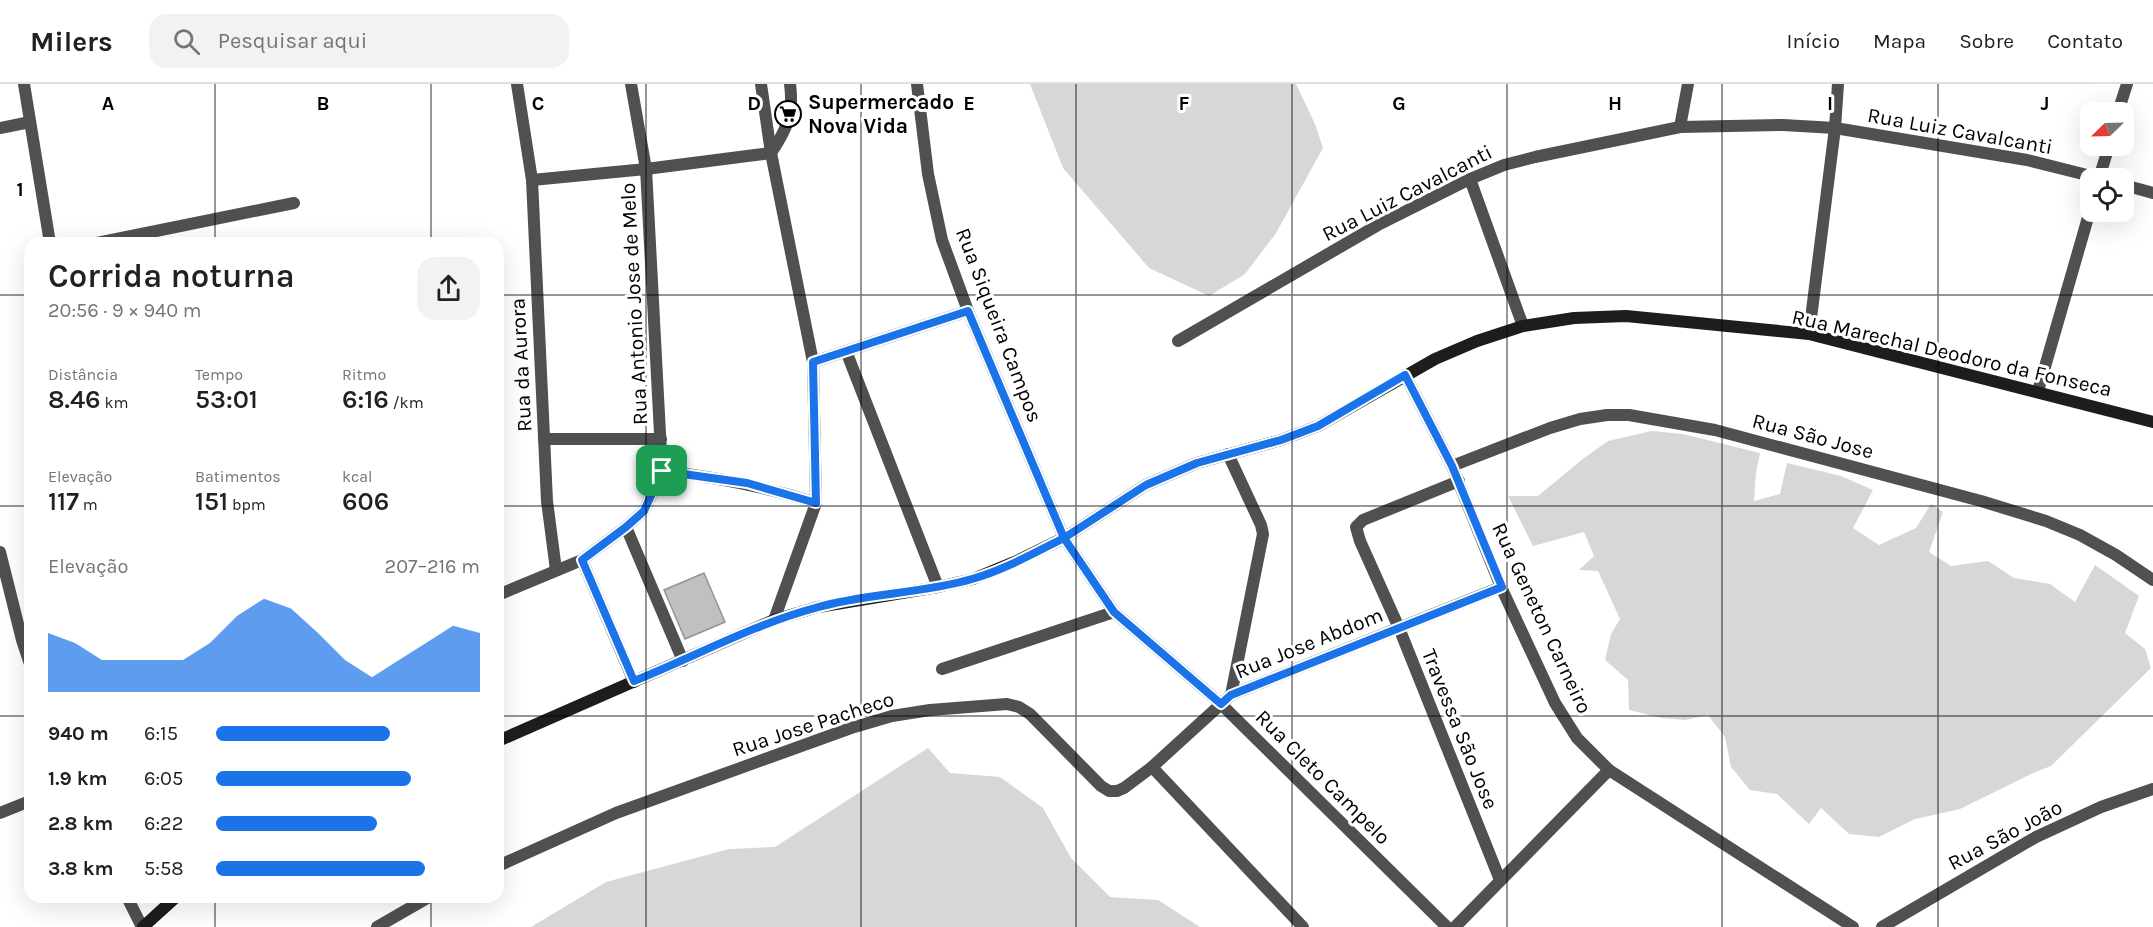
<!DOCTYPE html>
<html lang="pt">
<meta charset="utf-8">
<style>
:root{--surface:#fff;--page:#f2f2f2;--text:#202124;--muted:#757577;--line:#e0e0e0;--accent:#1a73e8}
body{margin:0;font-family:Karla,sans-serif;background:var(--page);color:var(--text);height:100vh;display:flex;flex-direction:column;font-size:22px;white-space:nowrap}
*{box-sizing:border-box;margin:0}
p{font-size:20px;color:var(--muted)}
.icon{flex:none;width:33px;height:33px;fill:none;stroke:currentColor;stroke-width:2;stroke-linecap:round;stroke-linejoin:round}
.map{position:relative;flex:1;overflow:hidden}
.details{position:absolute;left:24px;top:153px;width:480px;height:666px;display:flex;flex-direction:column;background:var(--surface);border-radius:18px;box-shadow:0 6px 24px #0002}
.details>*{flex:none}
.needle{width:39px;rotate:247deg}
.tools{position:absolute;left:2080px;top:18px;display:grid;gap:12px}
.tools a{display:grid;place-items:center;width:54px;height:54px;border-radius:12px;background:var(--surface);box-shadow:0 6px 24px #0002;font-size:30px}
.pin{position:absolute;display:grid;place-items:center;width:51px;height:51px;color:#fff;margin:-26px;border-radius:12px;box-shadow:0 3px 9px #0006}
.round{display:grid;place-items:center;flex:none;width:63px;height:63px;border-radius:18px;background:var(--page)}
.head{display:flex;align-items:center;justify-content:space-between;height:102px;padding:0 24px}
h1{font-size:33px;font-weight:600;line-height:45px}
.stats{display:grid;grid-template-columns:repeat(3,1fr);gap:9px;height:102px;padding:6px 24px}
.stats div{display:grid;align-content:center}
.stats b{font-size:26px;font-weight:600}
.stats small{font-size:16px;font-weight:400}
.stats p{font-size:16px}
.chart{height:168px;padding:12px 24px}
.chart p{display:flex;justify-content:space-between}
.chart svg{width:100%;height:108px;margin-top:6px;fill:var(--accent);opacity:.7}
ul{padding:0 24px;list-style:none;font-size:20px}
li{display:grid;grid-template-columns:96px 72px 1fr;align-items:center;height:45px}
li i{height:15px;border-radius:8px;background:var(--accent)}
header{display:flex;align-items:center;gap:36px;box-sizing:border-box;height:84px;padding:0 30px;background:var(--surface);border-bottom:2px solid var(--line)}
header strong{font-size:28px}
nav{display:flex;gap:33px;margin-inline-start:auto;font-size:21px}
.search{width:420px;height:54px;background:var(--page);display:flex;align-items:center;gap:15px;box-sizing:border-box;padding:0 21px;border-radius:18px;color:var(--muted);font-size:22px}
.map>svg:first-child{display:block}
.green{fill:#d7d7d7}
.building{fill:#c0c0c0;stroke:#949494;stroke-width:1.5}
.lines{fill:none;stroke-linecap:round;stroke-linejoin:round}
.minor{stroke:#505050;stroke-width:12}
.tertiary{stroke:#505050;stroke-width:12}
.secondary{stroke:#1d1d1d;stroke-width:12}
.route-casing{stroke:#fff;stroke-width:12}
.route{stroke:#1a73e8;stroke-width:8}
.grid{fill:none;stroke:#000;stroke-width:1.5;stroke-opacity:0.55}
.labels{text-anchor:middle;dominant-baseline:central;stroke-width:6;stroke-linejoin:round;paint-order:stroke}
.poi-label{font-size:21px;font-weight:bold;fill:#000;stroke:#fff;text-anchor:start}
.street-label{font-size:21px;fill:#000;stroke:#fff}
.grid-label{font-size:20px;text-anchor:middle;font-weight:bold;fill:#000;stroke:#fff;stroke-width:6;stroke-linejoin:round;paint-order:stroke}
</style>
<header>
<strong>Milers</strong>
<div class="search"><svg class="icon" aria-label="search" viewBox="0 0 24 24"><circle cx="10" cy="10" r="6"/><path d="M15 15l6 6"/></svg>Pesquisar aqui</div>
<nav><a>Início</a><a>Mapa</a><a>Sobre</a><a>Contato</a></nav>
</header>
<div class="map">
<svg width="2153" height="843" viewBox="0 0 2153 843">
<rect width="100%" height="100%" fill="#fff"/>
<g class="green">
<path d="M1030,0H1296L1315,40L1323,64L1276,149L1245,190L1209,212L1149,184L1063,84Z"/>
<path d="M1652,347L1683,350L1760,369L1756,388L1754,417L1780,410L1787,379L1841,392L1873,406L1853,444L1879,461L1916,444L1931,420L1943,428L1929,468L1951,482L1988,477L2014,494L2050,500L2075,518L2095,481L2139,512L2125,549L2145,565L2151,584L2051,682L2031,690L1960,725L1915,735L1879,753L1849,750L1821,724L1809,740L1777,710L1750,706L1731,683L1725,653L1708,631L1685,636L1662,634L1629,626L1628,596L1605,576L1611,550L1620,535L1598,487L1579,486L1594,472L1584,448L1533,462L1508,412H1538L1584,374L1608,357Z"/>
<path d="M928,664L950,689L1000,693L1043,724L1071,774L1110,813L1158,816L1200,843H531L606,798L729,765L775,763Z"/>
</g>
<path class="building" d="M704,489L725,538L685,555L664,506Z"/>
<g class="lines">
<g class="minor">
<path d="M24,0L50,159"/>
<path d="M517,0L532,96L547,417L556,486"/>
<path d="M761,0L771,69L813,278L816,419L774,536"/>
<path d="M2118,28L2127,0"/>
<path d="M1680,43L1688,0"/>
<path d="M0,44L30,38"/>
<path d="M2099,94L2109,62"/>
<path d="M1470,95L1523,242"/>
<path d="M532,96L646,85L771,69C787,45 794,30 790,0"/>
<path d="M2124,101L2153,109"/>
<path d="M97,159L294,119"/>
<path d="M1809,250L1835,44L1838,0"/>
<path d="M1178,257L1378,141L1470,95L1504,81L1535,73L1680,43L1783,41L1835,44L2027,76L2099,94"/>
<path d="M846,267L938,503"/>
<path d="M813,278L968,227"/>
<path d="M1405,291L1452,382L1501,503L1555,619L1577,654L1609,686L1853,843"/>
<path d="M2038,307L2091,123"/>
<path d="M544,355H661"/>
<path d="M1228,370L1261,441L1263,450L1231,611"/>
<path d="M1452,382L1550,344L1580,335L1607,331H1629L1715,346L1981,417L2046,437L2080,451L2116,471L2153,496"/>
<path d="M662,387C717,393 764,402 816,419"/>
<path d="M1459,397L1363,436L1356,443L1360,457L1399,544L1500,796"/>
<path d="M626,443L683,577"/>
<path d="M1064,454L1114,528L1221,620L1447,843"/>
<path d="M0,468L22,556L30,580"/>
<path d="M582,476L634,598"/>
<path d="M498,511L582,476L626,443L644,427L662,387L646,85L631,0"/>
<path d="M942,585L1114,528"/>
<path d="M1152,683L1303,843"/>
<path d="M0,729L30,717"/>
<path d="M498,782L616,729L851,644L892,632L930,626L1007,620L1019,623L1030,630L1101,702L1109,707H1117L1124,704L1152,683L1231,611L1501,503"/>
<path d="M127,813L142,843"/>
<path d="M377,843L429,813"/>
<path d="M1455,843L1609,686"/>
<path d="M1882,843L2036,753L2101,723L2153,705"/>
</g>
<path class="tertiary" d="M917,0L928,90L942,156L968,227L1064,454"/>
<g class="secondary">
<path d="M498,657L774,536L818,523L938,503L973,495L1019,476L1064,454L1146,401L1197,379L1281,356L1318,342L1435,275L1477,257L1523,242L1574,234L1626,232L1809,250L2153,338"/>
<path d="M143,843L176,813"/>
</g>
</g>
<g class="lines">
<defs>
<path id="route" d="M662,387L644,427L626,443L582,476L634,597C694,573 752,541 815,524C866,509 921,510 972,495C1004,486 1034,469 1064,454L1114,528L1221,620L1231,611L1502,503L1452,382L1405,291L1318,342L1281,356L1197,379L1146,401L1064,454L968,227L813,278L816,419L747,399L662,387"/>
</defs>
<use href="#route" class="route-casing"/>
<use href="#route" class="route"/>
</g>
<path class="grid" d="M215,0V159M431,0V159M646,0V843M861,0V843M1076,0V843M1292,0V843M1507,0V843M1722,0V843M1938,0V843M0,211H30M498,211H2153M0,422H30M498,422H2153M0,632H30M498,632H2153M215,813V843M431,813V843"/>
<defs>
<symbol id="supermarket-ring" viewBox="-11 -11 22 22"><circle r="9.5" fill="#fff" stroke="#000" stroke-width="1.5"/><path d="M-6-5.5h2.5l.6 2H6L4.5 2H-2.5L-4.4-4H-6ZM-1.5 3.2a1.3 1.3 0 1 0 .1 0ZM3 3.2a1.3 1.3 0 1 0 .1 0Z" fill="#000"/></symbol>
</defs>
<g fill-rule="evenodd">
<use href="#supermarket-ring" x="773" y="15" width="30" height="30"/>
</g>
<g class="labels">
<g class="poi-label">
<text x="808" y="18">Supermercado<tspan x="808" dy="24">Nova Vida</tspan></text>
</g>
<g class="street-label">
<text transform="translate(1960 47) rotate(10)">Rua Luiz Cavalcanti</text>
<text transform="translate(1407 109) rotate(-27)">Rua Luiz Cavalcanti</text>
<text transform="translate(634 220) rotate(-93)">Rua Antonio Jose de Melo</text>
<text transform="translate(999 241) rotate(69)">Rua Siqueira Campos</text>
<text transform="translate(1952 269) rotate(13)">Rua Marechal Deodoro da Fonseca</text>
<text transform="translate(521 281) rotate(-93)">Rua da Aurora</text>
<text transform="translate(1813 352) rotate(15)">Rua São Jose</text>
<text transform="translate(1542 534) rotate(65)">Rua Geneton Carneiro</text>
<text transform="translate(1309 559) rotate(-22)">Rua Jose Abdom</text>
<text transform="translate(813 640) rotate(-18)">Rua Jose Pacheco</text>
<text transform="translate(1460 645) rotate(68)">Travessa São Jose</text>
<text transform="translate(1323 693) rotate(45)">Rua Cleto Campelo</text>
<text transform="translate(2005 751) rotate(-28)">Rua São João</text>
</g>
</g>
<g class="grid-label">
<text x="108" y="26">A</text>
<text x="323" y="26">B</text>
<text x="538" y="26">C</text>
<text x="754" y="26">D</text>
<text x="969" y="26">E</text>
<text x="1184" y="26">F</text>
<text x="1399" y="26">G</text>
<text x="1615" y="26">H</text>
<text x="1830" y="26">I</text>
<text x="2045" y="26">J</text>
<text x="20" y="112">1</text>
</g>
</svg>
<div class="tools">
<a><svg class="needle" viewBox="-14 -14 28 28"><path d="M0-13l5 13h-10z" fill="#e53935"/><path d="M0 13l5-13h-10z" fill="#757577"/></svg></a>
<a><svg class="icon" aria-label="locate" viewBox="0 0 24 24"><circle cx="12" cy="12" r="6"/><path d="M12 2v4M12 18v4M2 12h4M18 12h4"/></svg></a>
</div>
<div class="pin" style="left:662px;top:387px;background:#1e9e55"><svg class="icon" aria-label="arrive" viewBox="0 0 24 24"><path d="M6 21V4h12l-3 4 3 4H6"/></svg></div>
<section class="details">
<div class="head"><div><h1>Corrida noturna</h1><p>20:56 · 9 × 940 m</p></div><a class="round"><svg class="icon" aria-label="share" viewBox="0 0 24 24"><path d="M12 15V3M7 8l5-5 5 5M5 13v7h14v-7"/></svg></a></div>
<div class="stats">
<div><p>Distância</p><b>8.46<small> km</small></b></div>
<div><p>Tempo</p><b>53:01</b></div>
<div><p>Ritmo</p><b>6:16<small> /km</small></b></div>
</div>
<div class="stats">
<div><p>Elevação</p><b>117<small> m</small></b></div>
<div><p>Batimentos</p><b>151<small> bpm</small></b></div>
<div><p>kcal</p><b>606</b></div>
</div>
<div class="chart"><p><span>Elevação</span>207–216 m</p>
<svg viewBox="0 0 160 44" preserveAspectRatio="none"><path d="M0 44V20L10 24L20 31L30 31L40 31L50 31L60 24L70 13L80 6L90 10L100 20L110 31L120 38L130 31L140 24L150 17L160 20V44z"/></svg>
</div>
<ul>
<li><b>940 m</b>6:15<i style="width:66%"></i></li>
<li><b>1.9 km</b>6:05<i style="width:74%"></i></li>
<li><b>2.8 km</b>6:22<i style="width:61%"></i></li>
<li><b>3.8 km</b>5:58<i style="width:79%"></i></li>
</ul>
</section>
</div>
